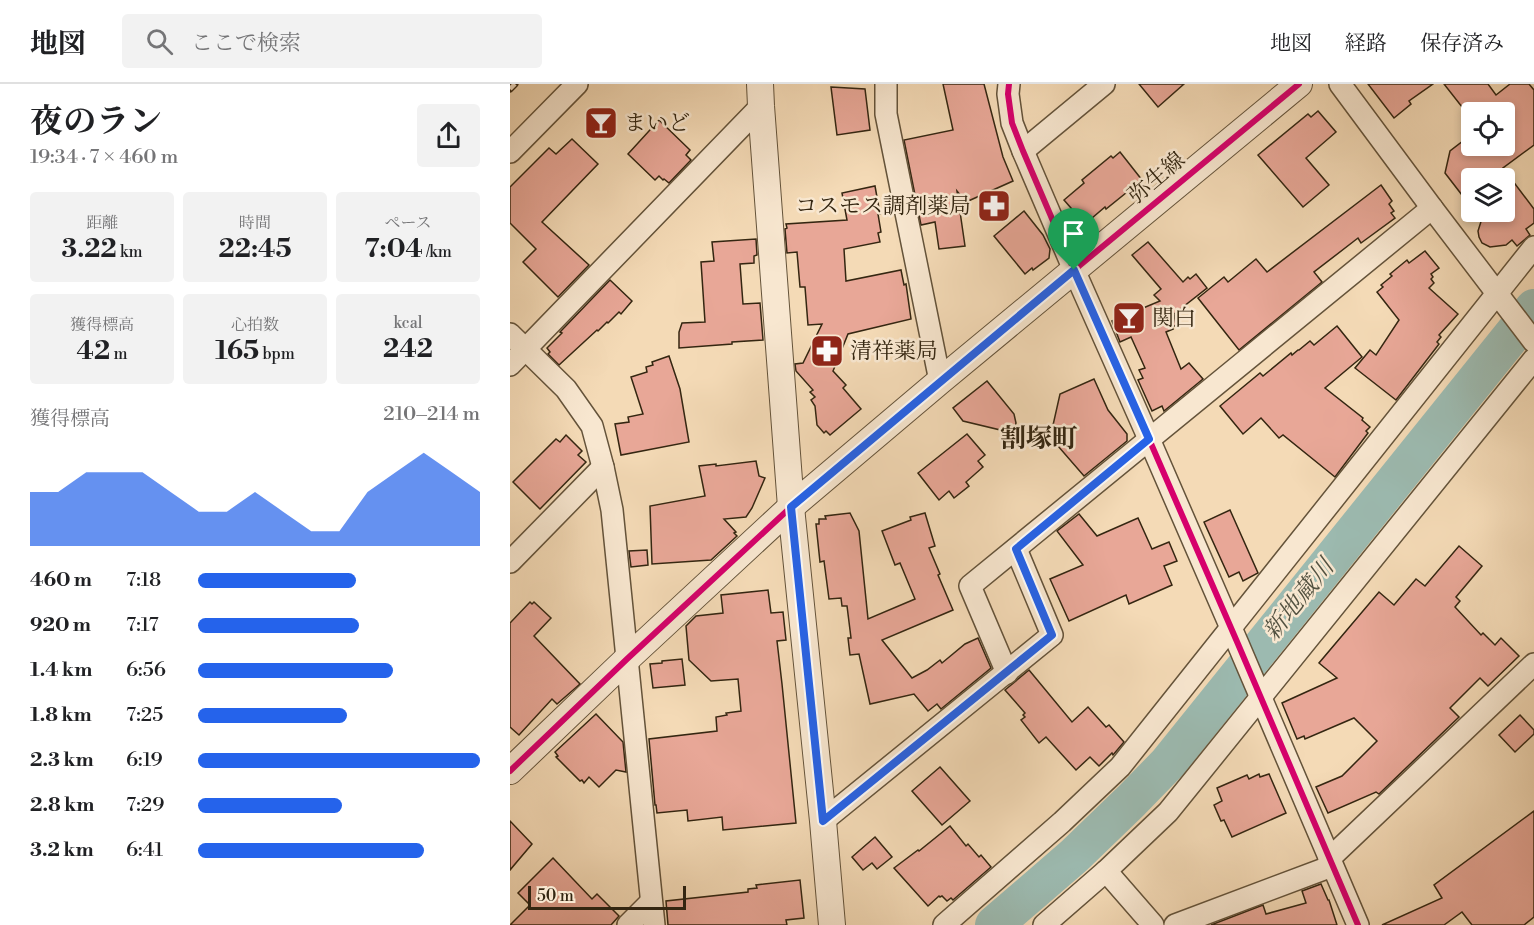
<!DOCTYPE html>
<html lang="ja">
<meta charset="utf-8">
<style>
:root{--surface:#fff;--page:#f2f2f2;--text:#202124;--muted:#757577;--line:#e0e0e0;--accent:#2563eb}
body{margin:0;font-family:"Libre Bodoni","Noto Serif JP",serif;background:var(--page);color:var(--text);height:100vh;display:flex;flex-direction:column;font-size:22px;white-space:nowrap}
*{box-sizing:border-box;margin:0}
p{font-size:20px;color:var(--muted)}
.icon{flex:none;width:33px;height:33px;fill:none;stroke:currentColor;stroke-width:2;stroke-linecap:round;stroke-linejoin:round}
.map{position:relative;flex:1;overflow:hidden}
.details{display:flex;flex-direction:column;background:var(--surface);width:510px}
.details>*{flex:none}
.controls{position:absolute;left:951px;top:18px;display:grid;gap:12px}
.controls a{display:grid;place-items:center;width:54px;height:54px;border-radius:6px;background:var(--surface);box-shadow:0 3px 9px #0003;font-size:30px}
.scale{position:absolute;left:18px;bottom:15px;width:158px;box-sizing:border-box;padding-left:6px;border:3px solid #342611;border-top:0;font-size:16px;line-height:21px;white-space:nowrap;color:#342611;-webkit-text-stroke:4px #f8e7d0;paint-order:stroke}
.pin{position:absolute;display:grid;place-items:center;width:51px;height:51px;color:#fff;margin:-62px -26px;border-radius:50% 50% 50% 0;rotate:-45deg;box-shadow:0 0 6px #0007}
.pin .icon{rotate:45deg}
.round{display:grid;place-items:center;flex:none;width:63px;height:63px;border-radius:6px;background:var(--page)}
.summary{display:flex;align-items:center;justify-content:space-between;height:102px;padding:0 30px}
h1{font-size:33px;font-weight:700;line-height:45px}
.stats{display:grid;grid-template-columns:repeat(3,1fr);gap:9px;height:102px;padding:6px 30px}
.stats div{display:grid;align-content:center;border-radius:6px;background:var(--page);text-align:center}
.stats b{font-size:26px;font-weight:700}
.stats small{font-size:16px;font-weight:400}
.stats p{font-size:16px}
.chart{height:168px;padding:12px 30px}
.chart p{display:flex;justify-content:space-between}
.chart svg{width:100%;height:108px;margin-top:6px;fill:var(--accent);opacity:.7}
ul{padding:0 30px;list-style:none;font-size:20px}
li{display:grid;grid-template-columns:96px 72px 1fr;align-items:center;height:45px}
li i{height:15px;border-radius:8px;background:var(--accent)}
header{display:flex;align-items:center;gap:36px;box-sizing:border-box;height:84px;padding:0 30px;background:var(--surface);border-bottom:2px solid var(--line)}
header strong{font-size:28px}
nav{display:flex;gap:33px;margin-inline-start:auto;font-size:21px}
.search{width:420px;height:54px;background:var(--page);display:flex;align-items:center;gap:15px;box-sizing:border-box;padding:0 21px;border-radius:6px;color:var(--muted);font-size:22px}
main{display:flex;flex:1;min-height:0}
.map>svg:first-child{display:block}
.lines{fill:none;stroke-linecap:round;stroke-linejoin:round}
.river{stroke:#9cbab0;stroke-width:38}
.building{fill:#e8a797;stroke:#342611;stroke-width:1.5}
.minor-casing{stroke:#64533a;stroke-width:24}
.tertiary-casing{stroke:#64533a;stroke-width:28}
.minor{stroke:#f8e7d0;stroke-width:21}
.tertiary{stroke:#f8e7d0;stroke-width:26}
.rail-casing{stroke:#342611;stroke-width:7}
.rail{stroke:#f8e7d0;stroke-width:4.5;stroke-dasharray:14;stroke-linecap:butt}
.cycleway-casing{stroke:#f8e7d0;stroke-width:10}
.cycleway{stroke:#d6006c;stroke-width:6}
.route-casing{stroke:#fff;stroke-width:12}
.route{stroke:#2563eb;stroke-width:8}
.labels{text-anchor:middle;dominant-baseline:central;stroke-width:5;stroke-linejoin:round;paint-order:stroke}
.poi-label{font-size:22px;fill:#342611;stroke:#f8e7d0;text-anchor:start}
.street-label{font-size:22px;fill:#342611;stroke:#f8e7d0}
.water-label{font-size:24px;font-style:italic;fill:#535241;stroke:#f8e7d0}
.quarter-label{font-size:26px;font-weight:bold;fill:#342611;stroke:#f8e7d0}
</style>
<header>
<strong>地図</strong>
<div class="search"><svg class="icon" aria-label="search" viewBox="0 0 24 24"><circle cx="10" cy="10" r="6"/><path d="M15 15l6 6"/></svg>ここで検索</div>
<nav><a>地図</a><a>経路</a><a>保存済み</a></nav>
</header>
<main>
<section class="details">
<div class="summary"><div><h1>夜のラン</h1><p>19:34 · 7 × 460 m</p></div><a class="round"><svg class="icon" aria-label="share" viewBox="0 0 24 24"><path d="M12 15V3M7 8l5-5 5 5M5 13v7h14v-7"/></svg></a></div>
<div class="stats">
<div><p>距離</p><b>3.22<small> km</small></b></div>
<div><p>時間</p><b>22:45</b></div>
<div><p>ペース</p><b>7:04<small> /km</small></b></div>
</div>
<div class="stats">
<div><p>獲得標高</p><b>42<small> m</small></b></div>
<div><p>心拍数</p><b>165<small> bpm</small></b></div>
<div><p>kcal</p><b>242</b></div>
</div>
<div class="chart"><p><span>獲得標高</span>210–214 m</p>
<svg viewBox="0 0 160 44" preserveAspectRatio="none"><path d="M0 44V22L10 22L20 14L30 14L40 14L50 22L60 30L70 30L80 22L90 30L100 38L110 38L120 22L130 14L140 6L150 14L160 22V44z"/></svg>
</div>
<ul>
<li><b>460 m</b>7:18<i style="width:56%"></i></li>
<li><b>920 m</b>7:17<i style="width:57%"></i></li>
<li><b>1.4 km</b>6:56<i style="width:69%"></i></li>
<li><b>1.8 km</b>7:25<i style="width:53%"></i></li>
<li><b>2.3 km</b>6:19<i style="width:100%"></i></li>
<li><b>2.8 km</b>7:29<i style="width:51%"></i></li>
<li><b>3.2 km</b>6:41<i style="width:80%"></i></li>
</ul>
</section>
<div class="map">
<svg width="1024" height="841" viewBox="0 0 1024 841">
<rect width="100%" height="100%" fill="#f4dab6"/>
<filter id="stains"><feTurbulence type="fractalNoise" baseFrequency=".00333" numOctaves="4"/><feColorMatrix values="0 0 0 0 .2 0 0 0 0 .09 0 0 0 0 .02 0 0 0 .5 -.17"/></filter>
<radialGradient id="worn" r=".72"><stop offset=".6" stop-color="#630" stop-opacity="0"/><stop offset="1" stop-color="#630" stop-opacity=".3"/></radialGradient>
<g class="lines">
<path class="river" d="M484,841L564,772L621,717L658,679L1024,224"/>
</g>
<g class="building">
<path d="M433,0H474L493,73L503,97L456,118L447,107L455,162L429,165L425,138L411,141L394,56L443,46Z"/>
<path d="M629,0H674L648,23Z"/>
<path d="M858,0H923L899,17L901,20L884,34Z"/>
<path d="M934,0H978L986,11L1000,0H1019L1024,6V61L993,84L1024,125V139L1016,145L1020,151L1007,162L1002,156L996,161L980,163L972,159L969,153L968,147L974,128H994V94H962V124L935,89L940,67L962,50V62H994V28H956Z"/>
<path d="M321,3L355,5L360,46L327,51Z"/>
<path d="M808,27L826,48L796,74L819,101L793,123L748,71L798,30L801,33Z"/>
<path d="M149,36L180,66L176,71L181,76L159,99L154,95L153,96L149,92L145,96L118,70Z"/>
<path d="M62,55L88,80L32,138L79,181L48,213L13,178L26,165L0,139V103L39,64L46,70Z"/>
<path d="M610,68L632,96L596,125L595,123L575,140L554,116L574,99L572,96L601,72L603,74Z"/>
<path d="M871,101L882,117L879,120L884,127L881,129L885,134L851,159L848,154L804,188L812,198L729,266L688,214L714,193L718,198L746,175L757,188Z"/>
<path d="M365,102L370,130H368L371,148L368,149L370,158L334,165L336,197L391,186L394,201L396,200L401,235L338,250L323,287L336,301L333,304L351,325L320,351L316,347L314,349L307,341L305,322L301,316L305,313L300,308L303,306L286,287L285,280L293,279L312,240L298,241L295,203H290L287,168L277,169L275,145L277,144L276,140L337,136L332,109Z"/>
<path d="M514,127L533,151L540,165L539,174L523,186L522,184L515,190L484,152Z"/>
<path d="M246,155L247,171L244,172V179L230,180L233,220L250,219L253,256L222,258V260L169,264V248L172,239L195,238L191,178L204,177L202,158Z"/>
<path d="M638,158L673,198L678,193L680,195L686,190L697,204L664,230L666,241L662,243L663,245L656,248L671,285L679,279L693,295L654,327L652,322L642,327L628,296L633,294L629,286L635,284L621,253L610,258L602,237L650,217L644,211L651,205L622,171Z"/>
<path d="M915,167L929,184L921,190L923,193L921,195L924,199L919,204L948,230L929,251L931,253L927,258L929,260L886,316L845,284L860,266L866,271L889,236L867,208L873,203L871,201L882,192L880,190L897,176L899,179Z"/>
<path d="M100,196L122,217L111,230L109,228L98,239L97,238L88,247L87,246L49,281L38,270L40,268L37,264L52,249L50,248Z"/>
<path d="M827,242L852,273L815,304L853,334L852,336L860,343L856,347L858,349L825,393L773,351L769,354L751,334L733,350L710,322L750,289L753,292L781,269L782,271L788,266H789L800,257L804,261Z"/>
<path d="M159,272L170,305L179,358L111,371L105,340L119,338L118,333L133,330L121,293L137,288L136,283L143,281L142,278Z"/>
<path d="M584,295L598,326L617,350V357L574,392L541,354V350L550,310Z"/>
<path d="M477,297L504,330L506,339L503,349L453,337L443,324Z"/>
<path d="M457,350L475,371L468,377L473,383L456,398L459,402L444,414L439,407L429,416L408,389Z"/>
<path d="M56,351L72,367L68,371L76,378L30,425L3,398L46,355L50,358Z"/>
<path d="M246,377L249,392L255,394L242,424L236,433L214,435L226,448L224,449L227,452L201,476L142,480L140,422L195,412L189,382L206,380V382Z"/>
<path d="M720,426L748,489L733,497L729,488L719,493L694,438Z"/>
<path d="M340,429L349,447L358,535L405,515L390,479L385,481L372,447L401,436L400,433L415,429L425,462L419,464L430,490L428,491L443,526L372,556L402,594L417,586L430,576L432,579L455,560L468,554L481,584L431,625L427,620L418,627L404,610L360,620L349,570L340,571L338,554H341L337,522H332L331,514L319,515L314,477L310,478L306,440H309V435H316L315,432Z"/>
<path d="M569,430L587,452L628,434L642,465L659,458L667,477L654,482L662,501L619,520L616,511L559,537L540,495L573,481L547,447Z"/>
<path d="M949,462L972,482L946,513L950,517L945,523L971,551L973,549L985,561L991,554L1009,572L978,602L970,594L940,624L949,633L869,710L866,708L818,729L806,703L832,692L867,657L844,634L795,655L794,652L787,655L772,619L827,594L809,579L869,508L884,521L906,495L915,502Z"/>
<path d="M137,466L138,481L121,483L119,467Z"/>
<path d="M258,506L261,529L273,528L276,556L267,557L272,600L286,739L213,746L212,733L178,737L177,726L147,729L146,721H145L139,655L207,647L206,633L217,631L216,629L231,627L228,595L201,597L179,576L176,542L186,532L213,529L211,511Z"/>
<path d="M20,518L22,520L24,518L41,534L24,552L70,600L47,620L42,615L9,651L0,643V539Z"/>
<path d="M172,575L175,601L143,604L140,580L152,579V577Z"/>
<path d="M519,586L562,638L578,623L596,643L599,641L614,658L603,671L602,669L589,682L580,673L566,686L536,653L529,659L511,636L515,633L513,631L515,629L495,606Z"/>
<path d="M86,630L113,658L116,688L106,686L89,703L79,693L74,699L72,696L70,697L46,673L48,672L45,668Z"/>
<path d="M1010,631L1024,646V650L1005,668L989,651Z"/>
<path d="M430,683L460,717L432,741L402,707Z"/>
<path d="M749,690L750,693L759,690L776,729L722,753L714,736L711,737L704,721L712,717L707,704L737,691L739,695Z"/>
<path d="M1024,727V833L1014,841H962L952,828L934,841H872L932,814L924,801Z"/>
<path d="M0,737L22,760L0,786Z"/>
<path d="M440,742L456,762L458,760L469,773L471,771L481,783L443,816L441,814L437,817L432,812L430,813L429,812L418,822L384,784L408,766L409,767Z"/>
<path d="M365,753L382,773L367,785L362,779L353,786L342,773Z"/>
<path d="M43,774L82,815L87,810L109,832L101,841H0L20,821L8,809Z"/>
<path d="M290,796L294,834L276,836L277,841H158L156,817L238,808V805L247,804L246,801Z"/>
<path d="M811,800L818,816H819L827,841H701L753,821L756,830L796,819L792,807Z"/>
</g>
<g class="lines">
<defs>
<g id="minor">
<path d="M376,0V30L430,297"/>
<path d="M499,0L498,10L502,39L513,67L564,186L639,355L728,560L848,841"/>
<path d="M830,0L922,124L1024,258"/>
<path d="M513,67L594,0"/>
<path d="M0,68L67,0"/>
<path d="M0,250L56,305L82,342L93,383L102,426L144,841"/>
<path d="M0,281L251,22"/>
<path d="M0,478L93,383"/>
<path d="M497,589L460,502L922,124"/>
<path d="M313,737L542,551L506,465"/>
<path d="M819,775L1024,580"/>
<path d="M596,787L643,841"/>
<path d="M118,841L141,818"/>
<path d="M434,841L552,738L610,683L1024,163"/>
<path d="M534,841L596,787L658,728L1024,275"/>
<path d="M665,841L822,782"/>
</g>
<g id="tertiary">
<path d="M250,0L251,22L281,423L313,737L322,841"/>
<path d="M0,687L117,575L281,423L430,297L789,0"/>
</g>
</defs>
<use href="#minor" class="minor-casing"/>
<use href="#tertiary" class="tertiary-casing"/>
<use href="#minor" class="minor"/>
<use href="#tertiary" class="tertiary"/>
<defs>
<path id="rail" d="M0,5L5,0"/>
</defs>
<use href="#rail" class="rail-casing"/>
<use href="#rail" class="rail"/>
<defs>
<g id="cycleway">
<path d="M499,0L498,10L502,39L513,67L564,186L639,355L728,560L848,841"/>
<path d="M0,687L117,575L281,423L430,297L789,0"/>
</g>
</defs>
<use href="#cycleway" class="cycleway-casing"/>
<use href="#cycleway" class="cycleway"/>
</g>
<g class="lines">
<defs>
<path id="route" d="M564,186L639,355L506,465L542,551L313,737L281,423Z"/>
</defs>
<use href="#route" class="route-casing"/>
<use href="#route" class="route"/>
</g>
<defs>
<symbol id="bar-square" viewBox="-11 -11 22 22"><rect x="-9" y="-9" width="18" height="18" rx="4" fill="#8f2418" stroke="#f8e7d0"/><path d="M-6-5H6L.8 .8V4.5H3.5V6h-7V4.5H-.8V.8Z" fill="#fff"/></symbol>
<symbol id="pharmacy-square" viewBox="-11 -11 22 22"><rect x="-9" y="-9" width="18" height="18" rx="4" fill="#8f2418" stroke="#f8e7d0"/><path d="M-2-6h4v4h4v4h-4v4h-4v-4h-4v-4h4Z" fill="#fff"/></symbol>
</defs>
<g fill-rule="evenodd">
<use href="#bar-square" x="72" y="20" width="38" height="38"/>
<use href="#pharmacy-square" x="465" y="103" width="38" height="38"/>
<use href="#bar-square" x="600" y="215" width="38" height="38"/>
<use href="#pharmacy-square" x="298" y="248" width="38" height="38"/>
</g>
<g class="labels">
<g class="poi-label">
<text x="114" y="39">まいど</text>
<text x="461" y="122" text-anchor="end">コスモス調剤薬局</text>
<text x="642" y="234">関白</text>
<text x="340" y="267">清祥薬局</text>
</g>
<g class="street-label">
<text transform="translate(647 94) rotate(-40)">弥生線</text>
</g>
<g class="water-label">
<text transform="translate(789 516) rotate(-51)">新地蔵川</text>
</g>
<g class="quarter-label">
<text x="529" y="355">割塚町</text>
</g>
</g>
<rect width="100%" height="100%" filter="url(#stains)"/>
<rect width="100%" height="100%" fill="url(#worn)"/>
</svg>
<div class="controls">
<a><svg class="icon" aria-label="locate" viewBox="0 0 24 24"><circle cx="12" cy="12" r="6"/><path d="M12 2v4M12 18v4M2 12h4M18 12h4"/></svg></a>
<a><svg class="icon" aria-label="layers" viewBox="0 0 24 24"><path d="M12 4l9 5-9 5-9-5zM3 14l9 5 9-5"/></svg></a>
</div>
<div class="scale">50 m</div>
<div class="pin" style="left:564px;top:186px;background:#1e9e55"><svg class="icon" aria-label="arrive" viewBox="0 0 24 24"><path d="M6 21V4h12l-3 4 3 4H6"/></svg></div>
</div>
</main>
